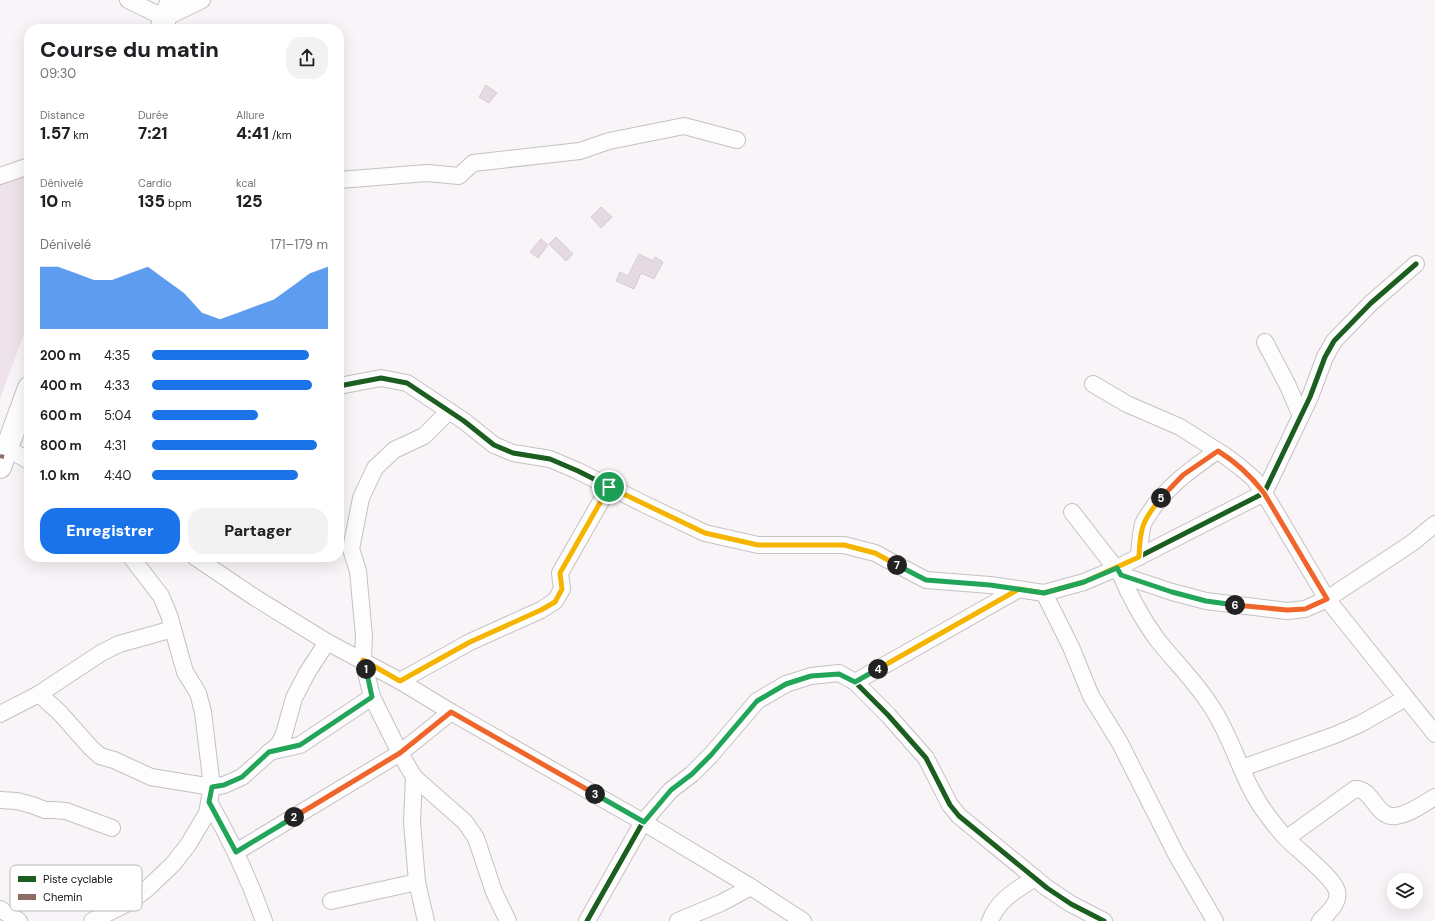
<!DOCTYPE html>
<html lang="fr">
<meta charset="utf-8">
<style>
:root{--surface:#fff;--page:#f2f2f2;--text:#202124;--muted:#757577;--accent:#1a73e8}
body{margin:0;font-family:"DM Sans",sans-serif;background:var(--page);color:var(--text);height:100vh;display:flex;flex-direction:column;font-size:15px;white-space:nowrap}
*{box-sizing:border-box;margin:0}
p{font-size:13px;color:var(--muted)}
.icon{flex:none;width:22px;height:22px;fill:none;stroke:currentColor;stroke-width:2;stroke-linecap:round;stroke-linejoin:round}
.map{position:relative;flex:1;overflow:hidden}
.sheet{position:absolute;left:24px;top:24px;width:320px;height:538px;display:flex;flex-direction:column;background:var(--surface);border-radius:16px;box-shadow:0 4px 16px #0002}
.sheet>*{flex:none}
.controls{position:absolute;left:1387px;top:873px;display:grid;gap:8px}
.controls a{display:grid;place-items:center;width:36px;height:36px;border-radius:50%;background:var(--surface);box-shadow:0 4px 16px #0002;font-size:20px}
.pin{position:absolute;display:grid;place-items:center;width:34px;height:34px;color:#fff;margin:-17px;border:2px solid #fff;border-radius:50%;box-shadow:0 1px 4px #0007}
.km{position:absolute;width:20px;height:20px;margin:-10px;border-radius:50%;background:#222;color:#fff;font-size:11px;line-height:20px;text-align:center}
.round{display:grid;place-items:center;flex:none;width:42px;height:42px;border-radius:16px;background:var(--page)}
.overview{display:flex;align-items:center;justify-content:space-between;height:68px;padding:0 16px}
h1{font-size:22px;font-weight:800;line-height:30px}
.metrics{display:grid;grid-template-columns:repeat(3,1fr);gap:6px;height:68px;padding:4px 16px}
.metrics div{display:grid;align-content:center}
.metrics b{font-size:17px;font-weight:800}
.metrics small{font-size:11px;font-weight:400}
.metrics p{font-size:11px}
.chart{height:112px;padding:8px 16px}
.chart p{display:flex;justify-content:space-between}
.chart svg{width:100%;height:72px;margin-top:4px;fill:var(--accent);opacity:.7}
.cta{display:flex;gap:8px;margin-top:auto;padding:8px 16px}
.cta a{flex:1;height:46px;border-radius:16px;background:var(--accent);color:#fff;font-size:16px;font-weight:800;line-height:46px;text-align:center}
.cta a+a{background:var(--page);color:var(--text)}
ul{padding:0 16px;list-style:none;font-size:13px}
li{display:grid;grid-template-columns:64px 48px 1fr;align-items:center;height:30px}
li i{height:10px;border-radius:5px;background:var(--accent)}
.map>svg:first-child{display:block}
.built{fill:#efe3ea}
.building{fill:#e5dae1;stroke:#d2ced0}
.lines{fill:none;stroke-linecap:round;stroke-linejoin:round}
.minor-casing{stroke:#c5c0c3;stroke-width:18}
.highway-casing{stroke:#c5c0c3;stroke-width:24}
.minor{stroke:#fefdfe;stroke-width:16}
.highway{stroke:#fefdfe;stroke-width:22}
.quiet{stroke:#8d6e63;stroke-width:4;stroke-dasharray:8 4;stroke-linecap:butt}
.cycleway-casing{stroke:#fff;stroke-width:8}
.cycleway{stroke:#1b5e20;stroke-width:5}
.split-1-casing{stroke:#fff;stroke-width:8}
.split-2-casing{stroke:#fff;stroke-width:8}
.split-3-casing{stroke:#fff;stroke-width:8}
.split-4-casing{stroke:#fff;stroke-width:8}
.split-5-casing{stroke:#fff;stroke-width:8}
.split-6-casing{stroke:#fff;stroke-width:8}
.split-7-casing{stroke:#fff;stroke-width:8}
.split-8-casing{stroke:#fff;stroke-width:8}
.split-1{stroke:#f5b400;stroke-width:5}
.split-2{stroke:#22a559;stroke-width:5}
.split-3{stroke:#f0652b;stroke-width:5}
.split-4{stroke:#22a559;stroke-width:5}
.split-5{stroke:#f5b400;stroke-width:5}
.split-6{stroke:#f0652b;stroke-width:5}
.split-7{stroke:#22a559;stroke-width:5}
.split-8{stroke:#f5b400;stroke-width:5}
.key{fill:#fff;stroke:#b9b8b8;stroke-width:1}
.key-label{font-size:11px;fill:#151214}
</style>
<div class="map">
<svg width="1435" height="921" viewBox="0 0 1435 921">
<rect width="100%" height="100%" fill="#f9f4f7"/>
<path class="built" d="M29,166V320L0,399V176Z"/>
<g class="building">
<path d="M486,85L497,93L489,103L479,97Z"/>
<path d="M601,207L612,217L601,228L591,217Z"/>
<path d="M556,237L573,254L566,261L549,244Z"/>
<path d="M541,239L548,245L538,258L530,252Z"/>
<path d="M639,254L653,261L655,257L663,262L654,279L641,273L634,289L616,281L620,272L628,276Z"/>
</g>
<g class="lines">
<defs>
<g id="minor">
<path d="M128,0L165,18L202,0"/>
<path d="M0,176L29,166"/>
<path d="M339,180L427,173L459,176L473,163L580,151L609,141L684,126L737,140"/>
<path d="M1265,342L1288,386L1301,416"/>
<path d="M1093,384L1127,404L1180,427L1224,455L1240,467L1254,479L1264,493L1327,599L1435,734"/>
<path d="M339,386L381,378L407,383L464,421L494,445L513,453L550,459L578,471L646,505L705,533L758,545H844L875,553L926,580L990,585L1044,593L1084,582L1117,568L1264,493L1310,397L1325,357L1334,341L1371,303L1416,264"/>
<path d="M7,448L29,461"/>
<path d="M1072,512L1121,575L1172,592L1206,601L1287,611L1305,609L1327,599L1412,543L1435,524"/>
<path d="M195,557L254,597L327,642L400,681L451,712L643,822L751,887L803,921"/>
<path d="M1139,557C1140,546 1140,535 1143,524C1146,517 1151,511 1155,505C1173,482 1193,468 1217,451"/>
<path d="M1121,575C1130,597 1142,618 1156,638C1174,661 1195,681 1211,706C1234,740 1242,783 1268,816C1274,824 1280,832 1287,839C1298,850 1333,877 1337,891C1340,903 1328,913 1320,921"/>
<path d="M1044,593L1071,647L1091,696L1120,743L1176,854L1215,921"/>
<path d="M173,629L119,644L101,653L39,694L60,713L91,748L100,756L114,760L151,777L212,787L224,785L242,777L279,744L284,734L294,698L307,673L327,642"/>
<path d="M400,681L470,642L541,610L555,601L562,589L560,573L609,487"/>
<path d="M855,682L1019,589"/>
<path d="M0,714L39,694"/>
<path d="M269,752L300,745L372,697"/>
<path d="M1242,768L1335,735L1360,724L1406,698"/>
<path d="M414,777L465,822L476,838L494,892L508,921"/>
<path d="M0,800L17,801L32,805L45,810H53L66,811L112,828"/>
<path d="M209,802C231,840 249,879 264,921"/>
<path d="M1287,838L1355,789C1373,788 1376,819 1396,816C1410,814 1423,804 1435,797"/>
<path d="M236,852L400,753L451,712"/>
<path d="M331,901L417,882"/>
<path d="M0,909L19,921"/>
<path d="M92,921L128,903L148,888L173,864L188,845L207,813L212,787L203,712L198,693L185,672L169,615L161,596L131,557"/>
<path d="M426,921L417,882L412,822L414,777L400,753L372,697L363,660L364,636L358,571L351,549L361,498L375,468L394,450L424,436L449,411"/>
<path d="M587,921L643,822L671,790L692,774L711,755L757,701L786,684L811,676L839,673L855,682L888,715L926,758L950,805L959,816L1047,888L1071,904L1104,921"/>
<path d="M678,921L721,903L751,887"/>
<path d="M990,921C998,900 1016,890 1035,878"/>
</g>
<g id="highway">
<path d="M161,29L172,0"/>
<path d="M0,467L29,388"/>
</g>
</defs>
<use href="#minor" class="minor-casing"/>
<use href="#highway" class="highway-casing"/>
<use href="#minor" class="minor"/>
<use href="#highway" class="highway"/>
<path class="quiet" d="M0,456L4,457"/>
<defs>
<g id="cycleway">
<path d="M339,386L381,378L407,383L464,421L494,445L513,453L550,459L578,471L646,505L705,533L758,545H844L875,553L926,580L990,585L1044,593L1084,582L1117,568L1264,493L1310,397L1325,357L1334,341L1371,303L1416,264"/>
<path d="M587,921L643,822L671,790L692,774L711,755L757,701L786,684L811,676L839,673L855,682L888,715L926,758L950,805L959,816L1047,888L1071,904L1104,921"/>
</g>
</defs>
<use href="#cycleway" class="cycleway-casing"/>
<use href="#cycleway" class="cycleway"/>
</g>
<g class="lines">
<defs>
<path id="split-1" d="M366,669L363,660L400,681L470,642L541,610L555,602L562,589L560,573L609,487"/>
<path id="split-2" d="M294,817L236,852L209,802L212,787L224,785L242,777L269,752L300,745L372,697L366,669"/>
<path id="split-3" d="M294,817L400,753L451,712L595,794"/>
<path id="split-4" d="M595,794L644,822L671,790L692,774L711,755L757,701L786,684L811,676L839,674L855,682L878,669"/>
<path id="split-5" d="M878,669L1019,589L1044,593L1084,582L1139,557C1140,528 1142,521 1161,498"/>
<path id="split-6" d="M1161,498L1183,475L1218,451C1236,462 1251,476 1264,493L1327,599L1305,609L1287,610L1235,605"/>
<path id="split-7" d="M897,565L926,580L990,585L1044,593L1084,582L1117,568L1121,575L1172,592L1206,601L1235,605"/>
<path id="split-8" d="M609,487L705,533L758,545H844L875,553L897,565"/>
</defs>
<use href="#split-1" class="split-1-casing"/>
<use href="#split-2" class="split-2-casing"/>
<use href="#split-3" class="split-3-casing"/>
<use href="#split-4" class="split-4-casing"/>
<use href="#split-5" class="split-5-casing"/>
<use href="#split-6" class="split-6-casing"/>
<use href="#split-7" class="split-7-casing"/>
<use href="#split-8" class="split-8-casing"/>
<use href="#split-1" class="split-1"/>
<use href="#split-2" class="split-2"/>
<use href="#split-3" class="split-3"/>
<use href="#split-4" class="split-4"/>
<use href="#split-5" class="split-5"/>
<use href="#split-6" class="split-6"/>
<use href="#split-7" class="split-7"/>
<use href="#split-8" class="split-8"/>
</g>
<rect x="10" y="865" width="132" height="46" rx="6" class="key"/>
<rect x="18" y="876" width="18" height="6" fill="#1b5e20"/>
<rect x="18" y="894" width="18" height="6" fill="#8d6e63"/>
<g class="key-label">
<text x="43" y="883">Piste cyclable</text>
<text x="43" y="901">Chemin</text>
</g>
</svg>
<div class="controls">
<a><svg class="icon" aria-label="layers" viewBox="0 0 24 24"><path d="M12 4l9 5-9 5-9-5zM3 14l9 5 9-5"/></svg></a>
</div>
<div class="pin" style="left:609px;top:487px;background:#1e9e55"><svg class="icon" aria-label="arrive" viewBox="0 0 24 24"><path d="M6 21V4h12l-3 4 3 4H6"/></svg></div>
<b class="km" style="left:366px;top:669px">1</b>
<b class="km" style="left:294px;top:817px">2</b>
<b class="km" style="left:595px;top:794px">3</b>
<b class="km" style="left:878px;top:669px">4</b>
<b class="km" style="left:1161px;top:498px">5</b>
<b class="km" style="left:1235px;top:605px">6</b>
<b class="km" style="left:897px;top:565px">7</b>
<section class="sheet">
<div class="overview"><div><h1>Course du matin</h1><p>09:30</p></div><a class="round"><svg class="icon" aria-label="share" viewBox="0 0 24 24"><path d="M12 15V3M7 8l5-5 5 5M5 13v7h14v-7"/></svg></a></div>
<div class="metrics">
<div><p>Distance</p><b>1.57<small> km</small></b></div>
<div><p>Durée</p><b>7:21</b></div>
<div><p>Allure</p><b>4:41<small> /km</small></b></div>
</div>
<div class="metrics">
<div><p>Dénivelé</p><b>10<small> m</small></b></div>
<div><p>Cardio</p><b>135<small> bpm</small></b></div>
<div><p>kcal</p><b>125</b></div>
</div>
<div class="chart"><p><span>Dénivelé</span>171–179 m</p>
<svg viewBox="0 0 160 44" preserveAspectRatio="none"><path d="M0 44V6L10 6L20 10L30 14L40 14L50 10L60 6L70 14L80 22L90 34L100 38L110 34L120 30L130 26L140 18L150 10L160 6V44z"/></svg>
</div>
<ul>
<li><b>200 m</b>4:35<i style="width:89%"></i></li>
<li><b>400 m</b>4:33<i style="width:91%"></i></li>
<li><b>600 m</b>5:04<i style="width:60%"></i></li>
<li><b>800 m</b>4:31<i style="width:94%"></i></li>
<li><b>1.0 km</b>4:40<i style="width:83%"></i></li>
</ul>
<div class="cta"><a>Enregistrer</a><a>Partager</a></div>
</section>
</div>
